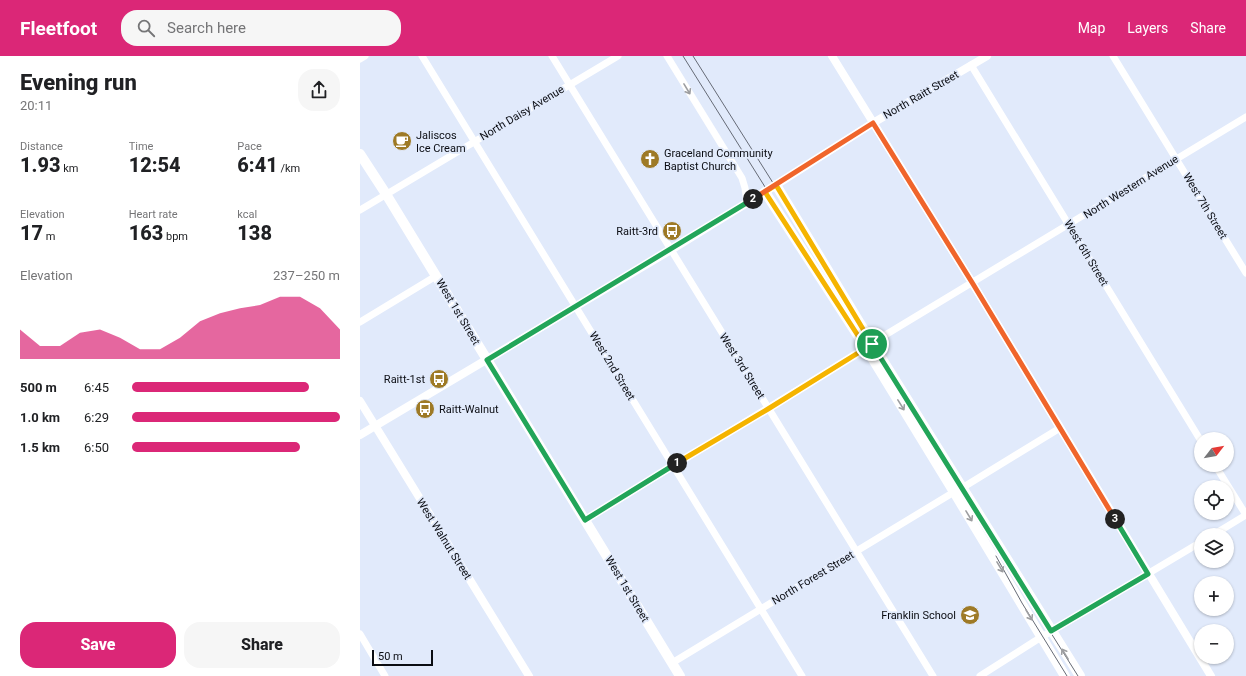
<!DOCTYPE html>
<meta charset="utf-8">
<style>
:root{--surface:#fff;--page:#f6f6f6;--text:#202124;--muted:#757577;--accent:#db2777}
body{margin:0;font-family:Roboto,sans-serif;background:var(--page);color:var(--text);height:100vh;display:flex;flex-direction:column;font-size:15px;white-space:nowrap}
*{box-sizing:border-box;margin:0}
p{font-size:13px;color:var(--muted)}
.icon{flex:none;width:22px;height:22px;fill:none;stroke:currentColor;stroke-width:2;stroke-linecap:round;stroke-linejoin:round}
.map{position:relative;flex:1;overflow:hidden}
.details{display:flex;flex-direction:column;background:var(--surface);width:360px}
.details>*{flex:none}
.needle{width:26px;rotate:59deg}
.tools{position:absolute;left:834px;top:376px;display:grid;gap:8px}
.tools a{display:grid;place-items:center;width:40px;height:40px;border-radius:50%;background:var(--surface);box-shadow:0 1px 3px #0004;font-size:20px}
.scale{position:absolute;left:12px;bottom:10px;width:61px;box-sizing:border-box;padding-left:4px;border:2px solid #0b0d13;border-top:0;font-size:11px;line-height:14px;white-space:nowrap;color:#0b0d13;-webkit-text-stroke:3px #e1eafb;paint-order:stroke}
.pin{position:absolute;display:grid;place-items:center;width:34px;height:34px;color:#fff;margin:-17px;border:2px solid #fff;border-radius:50%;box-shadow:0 1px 4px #0007}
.km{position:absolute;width:20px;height:20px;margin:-10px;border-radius:50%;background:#222;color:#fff;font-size:11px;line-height:20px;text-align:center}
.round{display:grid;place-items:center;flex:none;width:42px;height:42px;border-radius:16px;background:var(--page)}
.head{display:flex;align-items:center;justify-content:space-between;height:68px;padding:0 20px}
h1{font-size:22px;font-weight:800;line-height:30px}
.stats{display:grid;grid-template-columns:repeat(3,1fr);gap:6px;height:68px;padding:4px 20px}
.stats div{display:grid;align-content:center}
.stats b{font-size:20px;font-weight:800}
.stats small{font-size:11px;font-weight:400}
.stats p{font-size:11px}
.chart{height:112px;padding:8px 20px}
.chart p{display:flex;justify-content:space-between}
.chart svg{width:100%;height:72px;margin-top:4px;fill:var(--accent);opacity:.7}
.action{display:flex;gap:8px;margin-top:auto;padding:8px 20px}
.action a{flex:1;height:46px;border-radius:16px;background:var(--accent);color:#fff;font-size:16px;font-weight:800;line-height:46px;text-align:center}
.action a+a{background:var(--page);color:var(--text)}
ul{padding:0 20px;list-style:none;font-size:13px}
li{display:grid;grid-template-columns:64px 48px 1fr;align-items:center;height:30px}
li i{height:10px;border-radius:5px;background:var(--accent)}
header{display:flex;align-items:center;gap:24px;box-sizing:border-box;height:56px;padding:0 20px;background:var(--accent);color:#fff}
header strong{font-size:19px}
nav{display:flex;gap:22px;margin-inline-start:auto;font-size:14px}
.search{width:280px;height:36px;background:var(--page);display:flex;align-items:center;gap:10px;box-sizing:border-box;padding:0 14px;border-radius:16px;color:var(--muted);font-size:15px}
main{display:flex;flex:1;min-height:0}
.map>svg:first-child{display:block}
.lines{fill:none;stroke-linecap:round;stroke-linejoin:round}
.minor{stroke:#fff;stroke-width:7}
.tertiary{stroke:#fff;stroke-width:8}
.secondary{stroke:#fff;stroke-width:10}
.tram{stroke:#666b76;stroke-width:1}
.oneway{stroke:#9d9ea1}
.split-1-casing{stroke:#fff;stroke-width:8}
.split-2-casing{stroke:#fff;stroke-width:8}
.split-3-casing{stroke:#fff;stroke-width:8}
.split-4-casing{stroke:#fff;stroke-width:8}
.split-1{stroke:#f5b400;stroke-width:5}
.split-2{stroke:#22a559;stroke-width:5}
.split-3{stroke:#f0652b;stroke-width:5}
.split-4{stroke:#22a559;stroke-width:5}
.labels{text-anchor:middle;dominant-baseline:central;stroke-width:3.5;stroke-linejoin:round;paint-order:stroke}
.street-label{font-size:11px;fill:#0b0d13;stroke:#e1eafb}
.poi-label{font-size:11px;fill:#0b0d13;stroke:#e1eafb;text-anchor:start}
</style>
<header>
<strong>Fleetfoot</strong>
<div class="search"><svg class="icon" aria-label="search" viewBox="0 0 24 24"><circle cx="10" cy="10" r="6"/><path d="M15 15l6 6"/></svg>Search here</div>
<nav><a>Map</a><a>Layers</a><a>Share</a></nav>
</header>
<main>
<section class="details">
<div class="head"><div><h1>Evening run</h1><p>20:11</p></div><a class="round"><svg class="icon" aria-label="share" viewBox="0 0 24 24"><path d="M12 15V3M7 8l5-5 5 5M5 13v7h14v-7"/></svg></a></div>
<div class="stats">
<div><p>Distance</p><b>1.93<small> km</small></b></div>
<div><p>Time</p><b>12:54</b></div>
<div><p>Pace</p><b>6:41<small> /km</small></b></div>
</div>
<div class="stats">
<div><p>Elevation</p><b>17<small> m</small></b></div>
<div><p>Heart rate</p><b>163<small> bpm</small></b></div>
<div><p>kcal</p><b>138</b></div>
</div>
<div class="chart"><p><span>Elevation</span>237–250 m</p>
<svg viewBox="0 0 160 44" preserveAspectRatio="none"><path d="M0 44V26L10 36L20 36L30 28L40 26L50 31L60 38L70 38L80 31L90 21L100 16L110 13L120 11L130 6L140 6L150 13L160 26V44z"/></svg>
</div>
<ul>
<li><b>500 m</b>6:45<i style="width:85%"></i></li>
<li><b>1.0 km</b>6:29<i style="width:100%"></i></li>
<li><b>1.5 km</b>6:50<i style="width:81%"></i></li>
</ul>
<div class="action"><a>Save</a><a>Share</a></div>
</section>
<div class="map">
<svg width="886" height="620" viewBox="0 0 886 620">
<rect width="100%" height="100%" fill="#e1eafb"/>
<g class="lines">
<g class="minor">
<path d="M62,0L442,620"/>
<path d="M192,0L573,620"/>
<path d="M307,0L382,122L385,132L387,147"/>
<path d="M753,0L886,217"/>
<path d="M0,3L5,0"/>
<path d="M611,9L841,385"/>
<path d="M0,154L258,0"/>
<path d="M0,266L76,220"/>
<path d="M512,287L886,61"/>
<path d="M855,409L886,459"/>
<path d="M602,432L700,372"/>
<path d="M225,464L506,292"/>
<path d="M853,479L886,459"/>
<path d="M0,578L25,620"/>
<path d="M312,607L594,436"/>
<path d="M620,620L675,585L841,486"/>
</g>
<g class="tertiary">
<path d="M472,0L613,228L851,620"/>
<path d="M0,345L169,620"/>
<path d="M0,379L311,194L405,136L513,67L627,0"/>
</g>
<g class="secondary">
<path d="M0,98L26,138L320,620"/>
<path d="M416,129L512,287L720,620"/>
<path d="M405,136L506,292L594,436L705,620"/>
</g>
<g class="tram">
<path d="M323,0L437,182L472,234"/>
<path d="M333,0L420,138L641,499L669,542L718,620"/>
<path d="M636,500L662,547L707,620"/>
</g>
</g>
<defs><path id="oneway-shaft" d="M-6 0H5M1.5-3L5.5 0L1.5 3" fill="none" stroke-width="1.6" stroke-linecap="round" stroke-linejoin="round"/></defs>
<g class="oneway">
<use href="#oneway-shaft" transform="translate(327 33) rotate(59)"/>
<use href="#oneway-shaft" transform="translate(541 349) rotate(58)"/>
<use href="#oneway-shaft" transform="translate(609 460) rotate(59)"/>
<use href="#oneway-shaft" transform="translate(640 511) rotate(59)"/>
<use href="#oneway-shaft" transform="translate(669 559) rotate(59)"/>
<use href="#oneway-shaft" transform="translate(705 598) rotate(-122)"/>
</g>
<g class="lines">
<defs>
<path id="split-1" d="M317,407L408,353L506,292L405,136L416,129L512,288"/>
<path id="split-2" d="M317,407L225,464L127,304L393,143"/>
<path id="split-3" d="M393,143L513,67L613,228L755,463"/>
<path id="split-4" d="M512,288L691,575L788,518L755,463"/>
</defs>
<use href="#split-1" class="split-1-casing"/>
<use href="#split-2" class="split-2-casing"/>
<use href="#split-3" class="split-3-casing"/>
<use href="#split-4" class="split-4-casing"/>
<use href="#split-1" class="split-1"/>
<use href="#split-2" class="split-2"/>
<use href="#split-3" class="split-3"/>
<use href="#split-4" class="split-4"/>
</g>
<defs>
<symbol id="cafe-disc" viewBox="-11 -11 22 22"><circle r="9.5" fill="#9e7a26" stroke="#e1eafb"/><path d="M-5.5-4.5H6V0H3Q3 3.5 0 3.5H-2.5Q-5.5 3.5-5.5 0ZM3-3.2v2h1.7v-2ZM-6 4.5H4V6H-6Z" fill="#fff"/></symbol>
<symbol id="church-disc" viewBox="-11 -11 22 22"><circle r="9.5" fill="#9e7a26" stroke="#e1eafb"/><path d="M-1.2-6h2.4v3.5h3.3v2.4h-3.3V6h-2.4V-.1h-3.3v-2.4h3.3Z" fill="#fff"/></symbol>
<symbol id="bus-disc" viewBox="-11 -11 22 22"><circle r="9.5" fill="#9e7a26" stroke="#e1eafb"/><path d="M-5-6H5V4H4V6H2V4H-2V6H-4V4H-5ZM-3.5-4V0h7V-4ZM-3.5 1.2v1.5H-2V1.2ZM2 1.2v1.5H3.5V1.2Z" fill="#fff"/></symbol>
<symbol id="school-disc" viewBox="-11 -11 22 22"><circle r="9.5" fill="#9e7a26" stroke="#e1eafb"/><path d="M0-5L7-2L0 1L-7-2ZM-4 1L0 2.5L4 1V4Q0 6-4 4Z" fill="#fff"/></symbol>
</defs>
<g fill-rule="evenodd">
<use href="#cafe-disc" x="31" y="74" width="22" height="22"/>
<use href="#church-disc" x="279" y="92" width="22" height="22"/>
<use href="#bus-disc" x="301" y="164" width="22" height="22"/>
<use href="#bus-disc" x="68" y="312" width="22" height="22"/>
<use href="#bus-disc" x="54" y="342" width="22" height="22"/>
<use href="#school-disc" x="599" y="548" width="22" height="22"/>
</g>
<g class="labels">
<g class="street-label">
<text transform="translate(561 39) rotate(-30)">North Raitt Street</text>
<text transform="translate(162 57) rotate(-31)">North Daisy Avenue</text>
<text transform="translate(771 131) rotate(-32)">North Western Avenue</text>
<text transform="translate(845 150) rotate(59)">West 7th Street</text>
<text transform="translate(726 197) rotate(59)">West 6th Street</text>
<text transform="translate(98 256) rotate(59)">West 1st Street</text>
<text transform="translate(252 310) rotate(59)">West 2nd Street</text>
<text transform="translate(382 310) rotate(58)">West 3rd Street</text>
<text transform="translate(84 483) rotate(58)">West Walnut Street</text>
<text transform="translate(453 522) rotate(-31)">North Forest Street</text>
<text transform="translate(267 533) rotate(59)">West 1st Street</text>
</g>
<g class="poi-label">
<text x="56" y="79">Jaliscos<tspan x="56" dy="13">Ice Cream</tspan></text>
<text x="304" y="97">Graceland Community<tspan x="304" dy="13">Baptist Church</tspan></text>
<text x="298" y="175" text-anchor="end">Raitt-3rd</text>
<text x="65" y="323" text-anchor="end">Raitt-1st</text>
<text x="79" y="353">Raitt-Walnut</text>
<text x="596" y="559" text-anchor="end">Franklin School</text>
</g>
</g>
</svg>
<div class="tools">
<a><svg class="needle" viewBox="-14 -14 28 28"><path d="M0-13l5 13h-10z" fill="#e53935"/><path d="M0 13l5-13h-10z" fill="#757577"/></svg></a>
<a><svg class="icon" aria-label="locate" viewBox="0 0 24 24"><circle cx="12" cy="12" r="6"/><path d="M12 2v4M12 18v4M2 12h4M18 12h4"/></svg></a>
<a><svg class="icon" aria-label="layers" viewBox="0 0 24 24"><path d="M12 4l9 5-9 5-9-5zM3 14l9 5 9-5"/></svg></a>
<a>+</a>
<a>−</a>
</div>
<div class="scale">50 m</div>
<div class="pin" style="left:512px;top:288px;background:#1e9e55"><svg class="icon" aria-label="arrive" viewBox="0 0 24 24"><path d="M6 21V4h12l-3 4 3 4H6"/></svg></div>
<b class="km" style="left:317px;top:407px">1</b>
<b class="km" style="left:393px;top:143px">2</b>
<b class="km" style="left:755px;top:463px">3</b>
</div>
</main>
